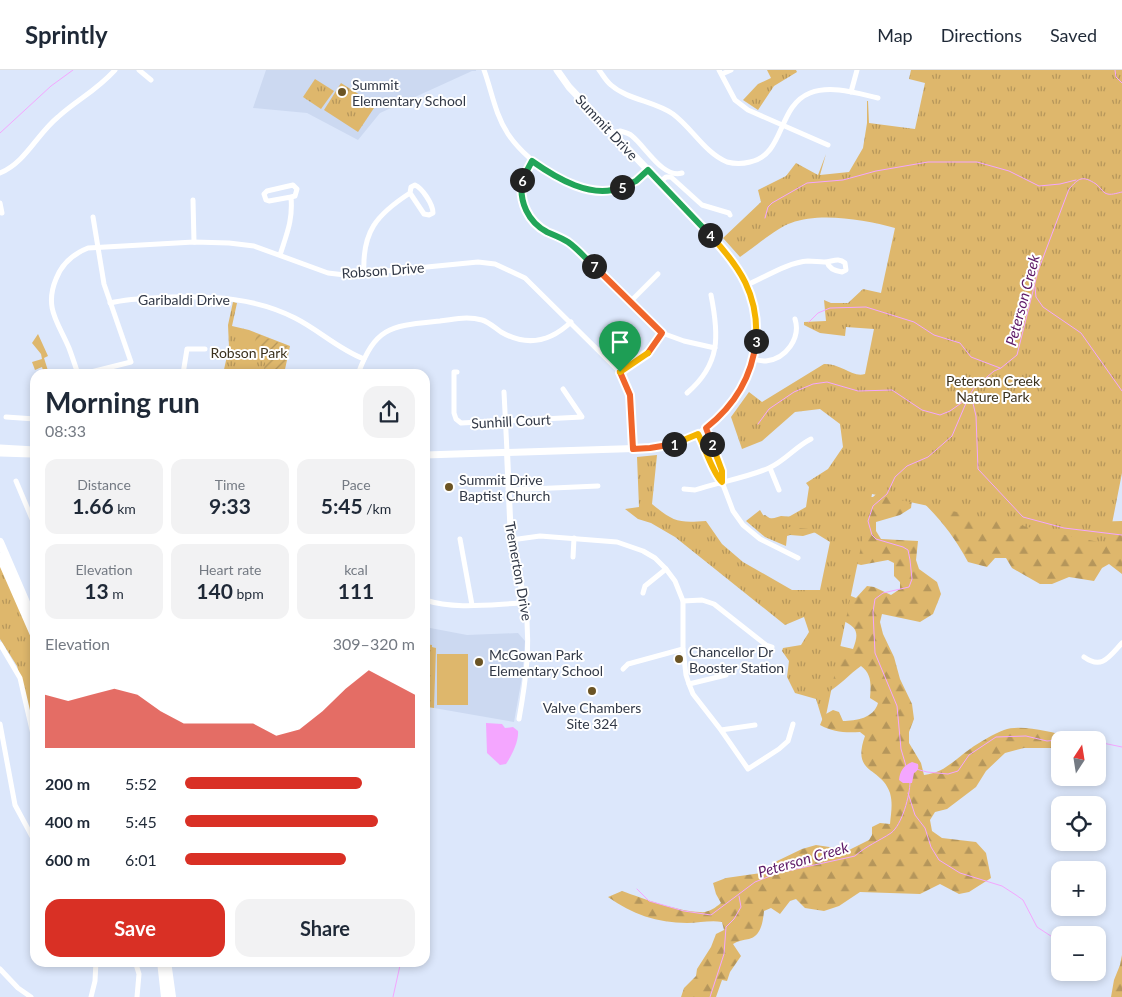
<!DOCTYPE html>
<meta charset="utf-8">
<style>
:root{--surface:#fff;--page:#f2f2f3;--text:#1f2937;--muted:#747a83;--line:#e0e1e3;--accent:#d93025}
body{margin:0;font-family:Lato,sans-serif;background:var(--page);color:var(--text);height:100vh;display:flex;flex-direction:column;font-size:19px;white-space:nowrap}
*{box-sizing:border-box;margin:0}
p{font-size:16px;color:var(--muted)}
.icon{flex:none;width:28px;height:28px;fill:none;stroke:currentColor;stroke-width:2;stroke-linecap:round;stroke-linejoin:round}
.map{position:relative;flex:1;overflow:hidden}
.sheet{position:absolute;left:30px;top:299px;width:400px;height:598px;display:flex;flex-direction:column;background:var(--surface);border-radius:15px;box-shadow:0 2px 8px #0003}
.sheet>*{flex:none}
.needle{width:32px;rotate:12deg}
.fabs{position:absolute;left:1051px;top:661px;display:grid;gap:10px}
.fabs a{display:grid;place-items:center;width:55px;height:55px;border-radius:10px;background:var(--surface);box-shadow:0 2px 8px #0003;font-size:25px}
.pin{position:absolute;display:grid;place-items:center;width:42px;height:42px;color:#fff;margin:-51px -21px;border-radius:50% 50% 50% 0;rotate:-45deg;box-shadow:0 0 5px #0007}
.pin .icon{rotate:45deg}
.km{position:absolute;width:25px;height:25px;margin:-12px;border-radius:50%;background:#222;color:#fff;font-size:14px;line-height:25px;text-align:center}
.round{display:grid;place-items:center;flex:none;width:52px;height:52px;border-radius:15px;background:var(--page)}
.overview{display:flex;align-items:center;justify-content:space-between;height:85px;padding:0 15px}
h1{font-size:28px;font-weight:700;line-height:38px}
.metrics{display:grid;grid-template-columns:repeat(3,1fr);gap:8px;height:85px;padding:5px 15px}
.metrics div{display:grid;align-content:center;border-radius:12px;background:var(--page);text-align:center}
.metrics b{font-size:21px;font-weight:700}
.metrics small{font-size:14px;font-weight:400}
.metrics p{font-size:14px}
.chart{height:140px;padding:10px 15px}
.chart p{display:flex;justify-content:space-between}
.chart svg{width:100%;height:90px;margin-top:5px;fill:var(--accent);opacity:.7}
.button{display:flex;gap:10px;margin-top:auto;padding:10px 15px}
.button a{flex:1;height:58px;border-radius:15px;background:var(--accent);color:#fff;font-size:20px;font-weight:700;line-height:58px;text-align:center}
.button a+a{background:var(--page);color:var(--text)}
ul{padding:0 15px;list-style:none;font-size:16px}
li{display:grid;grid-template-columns:80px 60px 1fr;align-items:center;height:38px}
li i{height:12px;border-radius:6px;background:var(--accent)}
header{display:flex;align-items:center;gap:30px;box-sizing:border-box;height:70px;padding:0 25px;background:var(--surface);border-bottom:1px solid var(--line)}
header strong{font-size:24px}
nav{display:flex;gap:28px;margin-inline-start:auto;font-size:18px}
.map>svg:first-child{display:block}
.built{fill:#ccd9f1}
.grass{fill:#deb76c}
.forest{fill:url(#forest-firs)}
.park{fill:url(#park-tufts)}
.garden{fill:url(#garden-furrows)}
.water{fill:#f4a6ff}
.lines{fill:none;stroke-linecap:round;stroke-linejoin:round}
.stream{stroke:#f4a6ff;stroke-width:1}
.minor{stroke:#fff;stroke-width:5}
.tertiary{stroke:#fff;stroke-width:6}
.secondary{stroke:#fff;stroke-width:7}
.primary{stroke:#fff;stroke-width:8}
.split-1-casing{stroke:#fff;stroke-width:10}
.split-2-casing{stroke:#fff;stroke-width:10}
.split-3-casing{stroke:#fff;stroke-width:10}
.split-4-casing{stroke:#fff;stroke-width:10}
.split-5-casing{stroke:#fff;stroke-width:10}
.split-6-casing{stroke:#fff;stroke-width:10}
.split-7-casing{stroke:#fff;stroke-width:10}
.split-8-casing{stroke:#fff;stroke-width:10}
.split-9-casing{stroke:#fff;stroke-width:10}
.split-1{stroke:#f0652b;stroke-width:6}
.split-2{stroke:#f5b400;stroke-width:6}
.split-3{stroke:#f0652b;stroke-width:6}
.split-4{stroke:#f5b400;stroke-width:6}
.split-5{stroke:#22a559;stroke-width:6}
.split-6{stroke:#22a559;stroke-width:6}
.split-7{stroke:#22a559;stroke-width:6}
.split-8{stroke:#f0652b;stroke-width:6}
.split-9{stroke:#f5b400;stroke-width:6}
.poi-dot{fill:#6b5424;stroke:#fff;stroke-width:2}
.labels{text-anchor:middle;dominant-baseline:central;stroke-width:4;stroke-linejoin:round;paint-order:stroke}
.poi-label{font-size:14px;fill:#323947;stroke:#fff;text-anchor:start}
.street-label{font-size:14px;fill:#323947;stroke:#fff}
.park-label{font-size:14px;fill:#3b311d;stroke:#fff}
.water-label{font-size:15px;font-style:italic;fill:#5d1866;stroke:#fff}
</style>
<header>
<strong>Sprintly</strong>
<nav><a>Map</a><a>Directions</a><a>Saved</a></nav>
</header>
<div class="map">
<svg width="1122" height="927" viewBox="0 0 1122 927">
<defs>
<pattern id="forest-firs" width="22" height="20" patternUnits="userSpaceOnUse" patternTransform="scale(1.25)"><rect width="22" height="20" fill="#deb76c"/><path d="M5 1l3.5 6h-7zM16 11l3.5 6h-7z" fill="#b5965b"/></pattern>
<pattern id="park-tufts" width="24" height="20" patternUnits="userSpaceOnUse" patternTransform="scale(1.25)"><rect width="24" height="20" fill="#deb76c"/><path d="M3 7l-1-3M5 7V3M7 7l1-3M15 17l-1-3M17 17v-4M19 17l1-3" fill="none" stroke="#b5965b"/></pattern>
<pattern id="garden-furrows" width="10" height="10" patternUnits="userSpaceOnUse" patternTransform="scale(1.25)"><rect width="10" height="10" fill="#deb76c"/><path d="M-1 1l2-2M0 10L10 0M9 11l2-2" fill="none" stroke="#b5965b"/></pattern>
</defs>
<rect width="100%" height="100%" fill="#dce7fb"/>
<g class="built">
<path d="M266,0H476V1H472L380,43L358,70L307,43L253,38Z"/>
<path d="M425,557L467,565L518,563L525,571L522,607L514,652L434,638L435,578L425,575Z"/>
</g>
<g class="grass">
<path d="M38,264L48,286L44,288L49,304H44L42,297L35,300L32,292L42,289L41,284L32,273Z"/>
<rect x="437" y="584" width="31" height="51"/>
</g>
<g class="forest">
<path d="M888,413L1091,452L1122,451V504L1109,494L1102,498L1094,511L1069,507L1052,514H1040L1012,498L1006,488H995L987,497L968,492C952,462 937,446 913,422L911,438L900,445L876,452V461L881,469L918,471L916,490L919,499L937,512L941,524L933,544L920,552L882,544L880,552L883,564L894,587L900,609L912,634L914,649L909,662V673L921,693L924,705C944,703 954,690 970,679C978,673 995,663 1004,660C1021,654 1052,662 1069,667L1071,670H1060V678H1024L1005,683L986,701L976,717L947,739L935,742L930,750L932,761L942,768L976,772L986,783L991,808L969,822L959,824L940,814L920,824L860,822L839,836L824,841L805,838L796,829L790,831L780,844L771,838L764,841C763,852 761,866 749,869C743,870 738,871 733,874L741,886L730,902L727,911L722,910L716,927H681L684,918L696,906L697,899L711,877L716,864L724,860L722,852C710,850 700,853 687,853C657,853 632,844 608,827L622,821C644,829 677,841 700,842C708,843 715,838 721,833L716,824L713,813L726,808L761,803L775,792L802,779L816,775L849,780L869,770L872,765V757L880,753L890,754C891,743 893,734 890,723C881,696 851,705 865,666L860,662C845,663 833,662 820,655L824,645L833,640L839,642L843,651C856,651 874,648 878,633L870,628C871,615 872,604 861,596C849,604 841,615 828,622L836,575L853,579C859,563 858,558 842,550L846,524L856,528L867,516L874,517L891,525L900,519V512L894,506V493L888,490L861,495L846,491L837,471L816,462L803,466L790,465L781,468L757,448L765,445L771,449L781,446L794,447L866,427H873Z"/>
<path d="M1122,885V927H1111L1114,910L1120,895Z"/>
</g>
<g class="park">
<path d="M767,0H796L797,2L774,16L758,40L743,30L758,14L771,8Z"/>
<path d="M911,0H1122V403L1108,474L872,424L824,655L816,629L795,623L787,607L789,591L782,581L783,578L801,575L809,562L804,547L785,555L675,467L651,453L638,449L625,439L639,437L637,387L657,385L652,434C674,452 678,453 706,451L722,474L743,492L792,520H820L830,472L809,459L788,457L786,476L765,467L746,451L760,440L765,448L785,449L806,437L809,417L806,413L828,399L843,377L840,354L820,339L795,342L762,371L742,379L731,347L749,322L762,332L824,294C841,293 852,308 865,304L874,259L846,257L845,266L820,263L804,255V252L826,251L824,230L831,233H848L863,219L881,223L895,158C865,150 821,142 791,153C778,157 752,179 740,187L723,168L761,132L758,120L786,106L796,93L818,105L826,84L820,105L849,102L863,78L867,53V31H868L869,53L915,59L925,13L909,9Z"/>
<path d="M315,9L334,21L321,39L303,27Z"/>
<path d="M341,13L376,35L358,62L324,40Z"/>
<path d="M233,232L237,233L232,256L249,260L290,276L284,304H223L229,277L228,255Z"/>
<path d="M0,492L35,574V664L17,596L0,569Z"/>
<path d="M425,574L432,575V577L436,578L434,638L427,637C433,626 424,609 428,596L425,595Z"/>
</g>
<path class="garden" d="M257,264L289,277L283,304H263L268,279L254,275Z"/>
<g class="water">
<path d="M486,653L502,654L505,658L513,657L518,661C519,671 512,685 506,694L500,695L487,683Z"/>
<path d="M912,692L918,694C919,698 918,701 914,703L912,713H903L899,710C900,701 903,696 912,692Z"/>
</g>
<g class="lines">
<g class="stream">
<path d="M1115,0L1116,7L1122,13"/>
<path d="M0,63L51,16L73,0"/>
<path d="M765,148L768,137L772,133L807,113L843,110L876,101L928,92H977L1009,101L1039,116L1060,114L1076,110"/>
<path d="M1035,217L1036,227L1043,237L1081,263L1122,321"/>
<path d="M809,252L818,243L830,238L866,237L914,252L934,265L960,273L971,287L1000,298"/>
<path d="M971,325L976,346L978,399L1023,447L1064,458L1122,465"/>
<path d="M758,354L769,339L794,322L813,314L827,312L858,321L892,320L922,340L940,345L950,341L967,329"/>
<path d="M1098,672L1122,677"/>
<path d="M906,696L901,679L897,636L875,583L873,542L875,529L883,523L909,517L912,509L910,490L908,480L903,477L876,469L872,465L868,451L873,436L887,424L895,407L907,396L928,387L952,366L969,326L974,318L994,301L1001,298L1017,285L1038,201L1069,119C1079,108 1082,105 1096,114C1100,117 1102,121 1105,123C1110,126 1117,123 1122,122"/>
<path d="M916,699L927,702L948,704L958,701L969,685L996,667L1026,666L1047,671L1078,668L1087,670"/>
<path d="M908,723L915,745L925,758L931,777L939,790L960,803L1002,816L1016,825L1023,830L1037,857L1060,872"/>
<path d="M637,819L649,831L684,841L711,845L755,812L778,803L855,786C866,776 879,771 891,763C902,755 910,725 910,712"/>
<path d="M393,927L401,891"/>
<path d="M710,927L724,884L726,857L734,849L741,837L739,826"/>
</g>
<g class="minor">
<path d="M139,0L151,10"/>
<path d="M484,0C492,22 495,44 508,64C529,95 580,130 619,119C630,116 639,107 648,100"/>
<path d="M599,0C603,5 606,11 611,15C628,30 654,31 673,44C692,58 705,83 727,92C735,94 742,94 750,92C785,85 777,36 810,23C831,15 856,23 878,28"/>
<path d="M719,0L735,30L748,40L828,75"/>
<path d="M722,4L731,0"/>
<path d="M851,22L857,0"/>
<path d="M614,64L620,61C624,62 629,63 632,66C645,76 663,109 682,103"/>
<path d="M532,91C518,113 516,140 540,157C551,166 565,170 577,179L662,263L684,271L715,278"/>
<path d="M0,103C26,92 37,64 58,47C78,29 96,21 115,0"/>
<path d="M660,112L666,107H671L702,135L729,143L730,145"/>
<path d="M193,130L194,172"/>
<path d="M0,133L2,143"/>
<path d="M280,185C287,163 293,150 291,127L295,126L297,119L293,115L267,121L264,124L266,130L269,131L291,127"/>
<path d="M364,203C362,162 376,145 410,123L411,117L415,115C422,118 433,134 433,143L429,145L424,144L410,123"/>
<path d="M747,215C765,207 789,192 808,191C814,191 819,192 824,192C832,192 838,187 845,193L846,200L842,202C835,201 829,199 827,192"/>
<path d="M630,232L658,204"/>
<path d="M110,233C131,228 151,228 171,227C214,226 256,228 295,248C319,260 338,279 364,289"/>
<path d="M754,289C757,290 762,291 766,291C786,289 801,268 795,249"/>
<path d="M457,302H454V343L456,349L461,353L582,347L563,319"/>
<path d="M620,302L649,282L662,263"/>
<path d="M78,304C75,295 72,286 69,278C58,252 44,238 56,209C62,193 73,184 88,178L194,172L229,173L254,176L328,203L345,205L478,192L495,194L525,208L620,302L630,325L633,379"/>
<path d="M83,304L131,292L104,214L93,147"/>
<path d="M183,304L187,279H205"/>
<path d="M358,304C376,255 392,256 440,251C453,249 468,246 482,250C489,252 495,258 501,262C527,277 550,272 571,252"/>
<path d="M504,322L507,382"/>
<path d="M687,323C721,294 719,265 711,225"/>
<path d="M6,347L35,349"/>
<path d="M706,358L722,401V412"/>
<path d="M698,363L705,376L715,403L722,412L733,441L743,455L760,469L798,488"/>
<path d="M770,398L779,420"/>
<path d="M16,411L35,456"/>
<path d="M684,419L695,420C719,412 746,408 769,398C785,391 795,377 811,369"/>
<path d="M508,420L598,416"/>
<path d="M460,469L472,535"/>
<path d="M511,470L540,466L617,472L643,481L655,488L666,499L675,511L683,531V579L686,605L689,614L693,624L721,660L748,699L779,679L788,671L793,654"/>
<path d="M573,487L574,468"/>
<path d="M643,523L645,516L666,499"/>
<path d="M425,530C456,540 493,534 525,533C531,573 526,610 519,649"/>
<path d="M683,531L702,530L714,534L766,575L772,577"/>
<path d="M0,574L20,608L35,673"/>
<path d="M1084,587C1102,600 1109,587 1122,573"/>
<path d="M623,599L628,594L683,579"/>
<path d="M689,614L726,605"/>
<path d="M0,654L15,735L35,772"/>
<path d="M721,660L755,655"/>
<path d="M135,891L139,904L137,927"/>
<path d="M0,899L18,918L31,927"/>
<path d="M91,927L95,911L96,891"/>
</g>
<path class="tertiary" d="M507,382L511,470L525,533"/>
<g class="secondary">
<path d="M0,378L35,380"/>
<path d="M0,383L32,384"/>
<path d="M425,385L650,378C667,375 683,372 698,364C743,339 768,277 752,228C746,209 735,194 723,179L569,17L557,0"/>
</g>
<g class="primary">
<path d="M0,472L35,553"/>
<path d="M0,487L35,567"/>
<path d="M161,891L165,927"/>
<path d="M167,891L172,927"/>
</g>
</g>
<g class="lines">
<defs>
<path id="split-1" d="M620,302L630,325L633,379L650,378L674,374"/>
<path id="split-2" d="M674,374L698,364C705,377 712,402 722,412V401L712,374"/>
<path id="split-3" d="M712,374L706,358C734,336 752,306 756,271"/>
<path id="split-4" d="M710,165C740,197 759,225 756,271"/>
<path id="split-5" d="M622,117L636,111L648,100L710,165"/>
<path id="split-6" d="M522,110L532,91C556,108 592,130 622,117"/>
<path id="split-7" d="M522,110C519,132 528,152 547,162C554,165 562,168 568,172C578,179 585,188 594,196"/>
<path id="split-8" d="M594,196L662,263L648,283"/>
<path id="split-9" d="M620,302L648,283"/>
</defs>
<use href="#split-1" class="split-1-casing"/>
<use href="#split-2" class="split-2-casing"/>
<use href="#split-3" class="split-3-casing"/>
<use href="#split-4" class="split-4-casing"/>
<use href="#split-5" class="split-5-casing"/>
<use href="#split-6" class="split-6-casing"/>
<use href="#split-7" class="split-7-casing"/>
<use href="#split-8" class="split-8-casing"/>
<use href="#split-9" class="split-9-casing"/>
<use href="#split-1" class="split-1"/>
<use href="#split-2" class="split-2"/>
<use href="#split-3" class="split-3"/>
<use href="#split-4" class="split-4"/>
<use href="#split-5" class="split-5"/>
<use href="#split-6" class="split-6"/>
<use href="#split-7" class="split-7"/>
<use href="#split-8" class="split-8"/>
<use href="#split-9" class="split-9"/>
</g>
<g class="poi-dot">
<circle cx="342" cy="22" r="5"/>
<circle cx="449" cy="417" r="5"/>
<circle cx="679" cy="589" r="5"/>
<circle cx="479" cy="592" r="5"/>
<circle cx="592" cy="621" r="5"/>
</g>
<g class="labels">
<g class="poi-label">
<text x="352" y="14">Summit<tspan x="352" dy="16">Elementary School</tspan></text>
<text x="459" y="409">Summit Drive<tspan x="459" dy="16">Baptist Church</tspan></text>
<text x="689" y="581">Chancellor Dr<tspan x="689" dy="16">Booster Station</tspan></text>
<text x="489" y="584">McGowan Park<tspan x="489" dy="16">Elementary School</tspan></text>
<text x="592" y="637" text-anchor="middle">Valve Chambers<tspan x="592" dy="16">Site 324</tspan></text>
</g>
<g class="street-label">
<text transform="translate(607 57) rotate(47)">Summit Drive</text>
<text transform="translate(383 200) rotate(-4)">Robson Drive</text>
<text x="184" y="229">Garibaldi Drive</text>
<text transform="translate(511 351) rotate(-3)">Sunhill Court</text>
<text transform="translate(519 501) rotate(80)">Tremerton Drive</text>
</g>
<g class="park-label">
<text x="249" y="282">Robson Park</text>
<text x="993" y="310">Peterson Creek<tspan x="993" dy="16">Nature Park</tspan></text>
</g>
<g class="water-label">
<text transform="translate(1022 230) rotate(-75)">Peterson Creek</text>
<text transform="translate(803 789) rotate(-16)">Peterson Creek</text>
</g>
</g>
</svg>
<div class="fabs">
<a><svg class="needle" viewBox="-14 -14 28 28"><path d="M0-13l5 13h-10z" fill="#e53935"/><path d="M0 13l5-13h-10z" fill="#747a83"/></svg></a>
<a><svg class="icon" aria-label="locate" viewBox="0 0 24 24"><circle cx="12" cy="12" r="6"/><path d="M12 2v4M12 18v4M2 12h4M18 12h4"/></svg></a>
<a>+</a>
<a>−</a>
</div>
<div class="pin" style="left:620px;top:302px;background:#1e9e55"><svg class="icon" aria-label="arrive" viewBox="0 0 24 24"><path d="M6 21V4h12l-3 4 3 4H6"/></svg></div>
<b class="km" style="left:674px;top:374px">1</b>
<b class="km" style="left:712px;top:374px">2</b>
<b class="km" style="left:756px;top:271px">3</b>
<b class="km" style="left:710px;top:165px">4</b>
<b class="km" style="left:622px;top:117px">5</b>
<b class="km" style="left:522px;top:110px">6</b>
<b class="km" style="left:594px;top:196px">7</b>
<section class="sheet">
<div class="overview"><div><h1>Morning run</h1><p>08:33</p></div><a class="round"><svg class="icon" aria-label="share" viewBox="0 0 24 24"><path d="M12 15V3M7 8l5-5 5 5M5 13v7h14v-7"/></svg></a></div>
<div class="metrics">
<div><p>Distance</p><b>1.66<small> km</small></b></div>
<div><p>Time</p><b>9:33</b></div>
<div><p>Pace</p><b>5:45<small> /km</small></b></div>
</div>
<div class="metrics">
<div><p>Elevation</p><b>13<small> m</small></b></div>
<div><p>Heart rate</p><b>140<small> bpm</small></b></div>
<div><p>kcal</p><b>111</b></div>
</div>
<div class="chart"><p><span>Elevation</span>309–320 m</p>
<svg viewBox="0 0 160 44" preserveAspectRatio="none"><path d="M0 44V18L10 21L20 18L30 15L40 18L50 26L60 32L70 32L80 32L90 32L100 38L110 35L120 26L130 15L140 6L150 12L160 18V44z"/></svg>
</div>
<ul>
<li><b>200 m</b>5:52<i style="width:77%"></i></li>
<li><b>400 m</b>5:45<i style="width:84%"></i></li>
<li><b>600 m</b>6:01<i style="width:70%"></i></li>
</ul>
<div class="button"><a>Save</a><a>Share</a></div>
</section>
</div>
